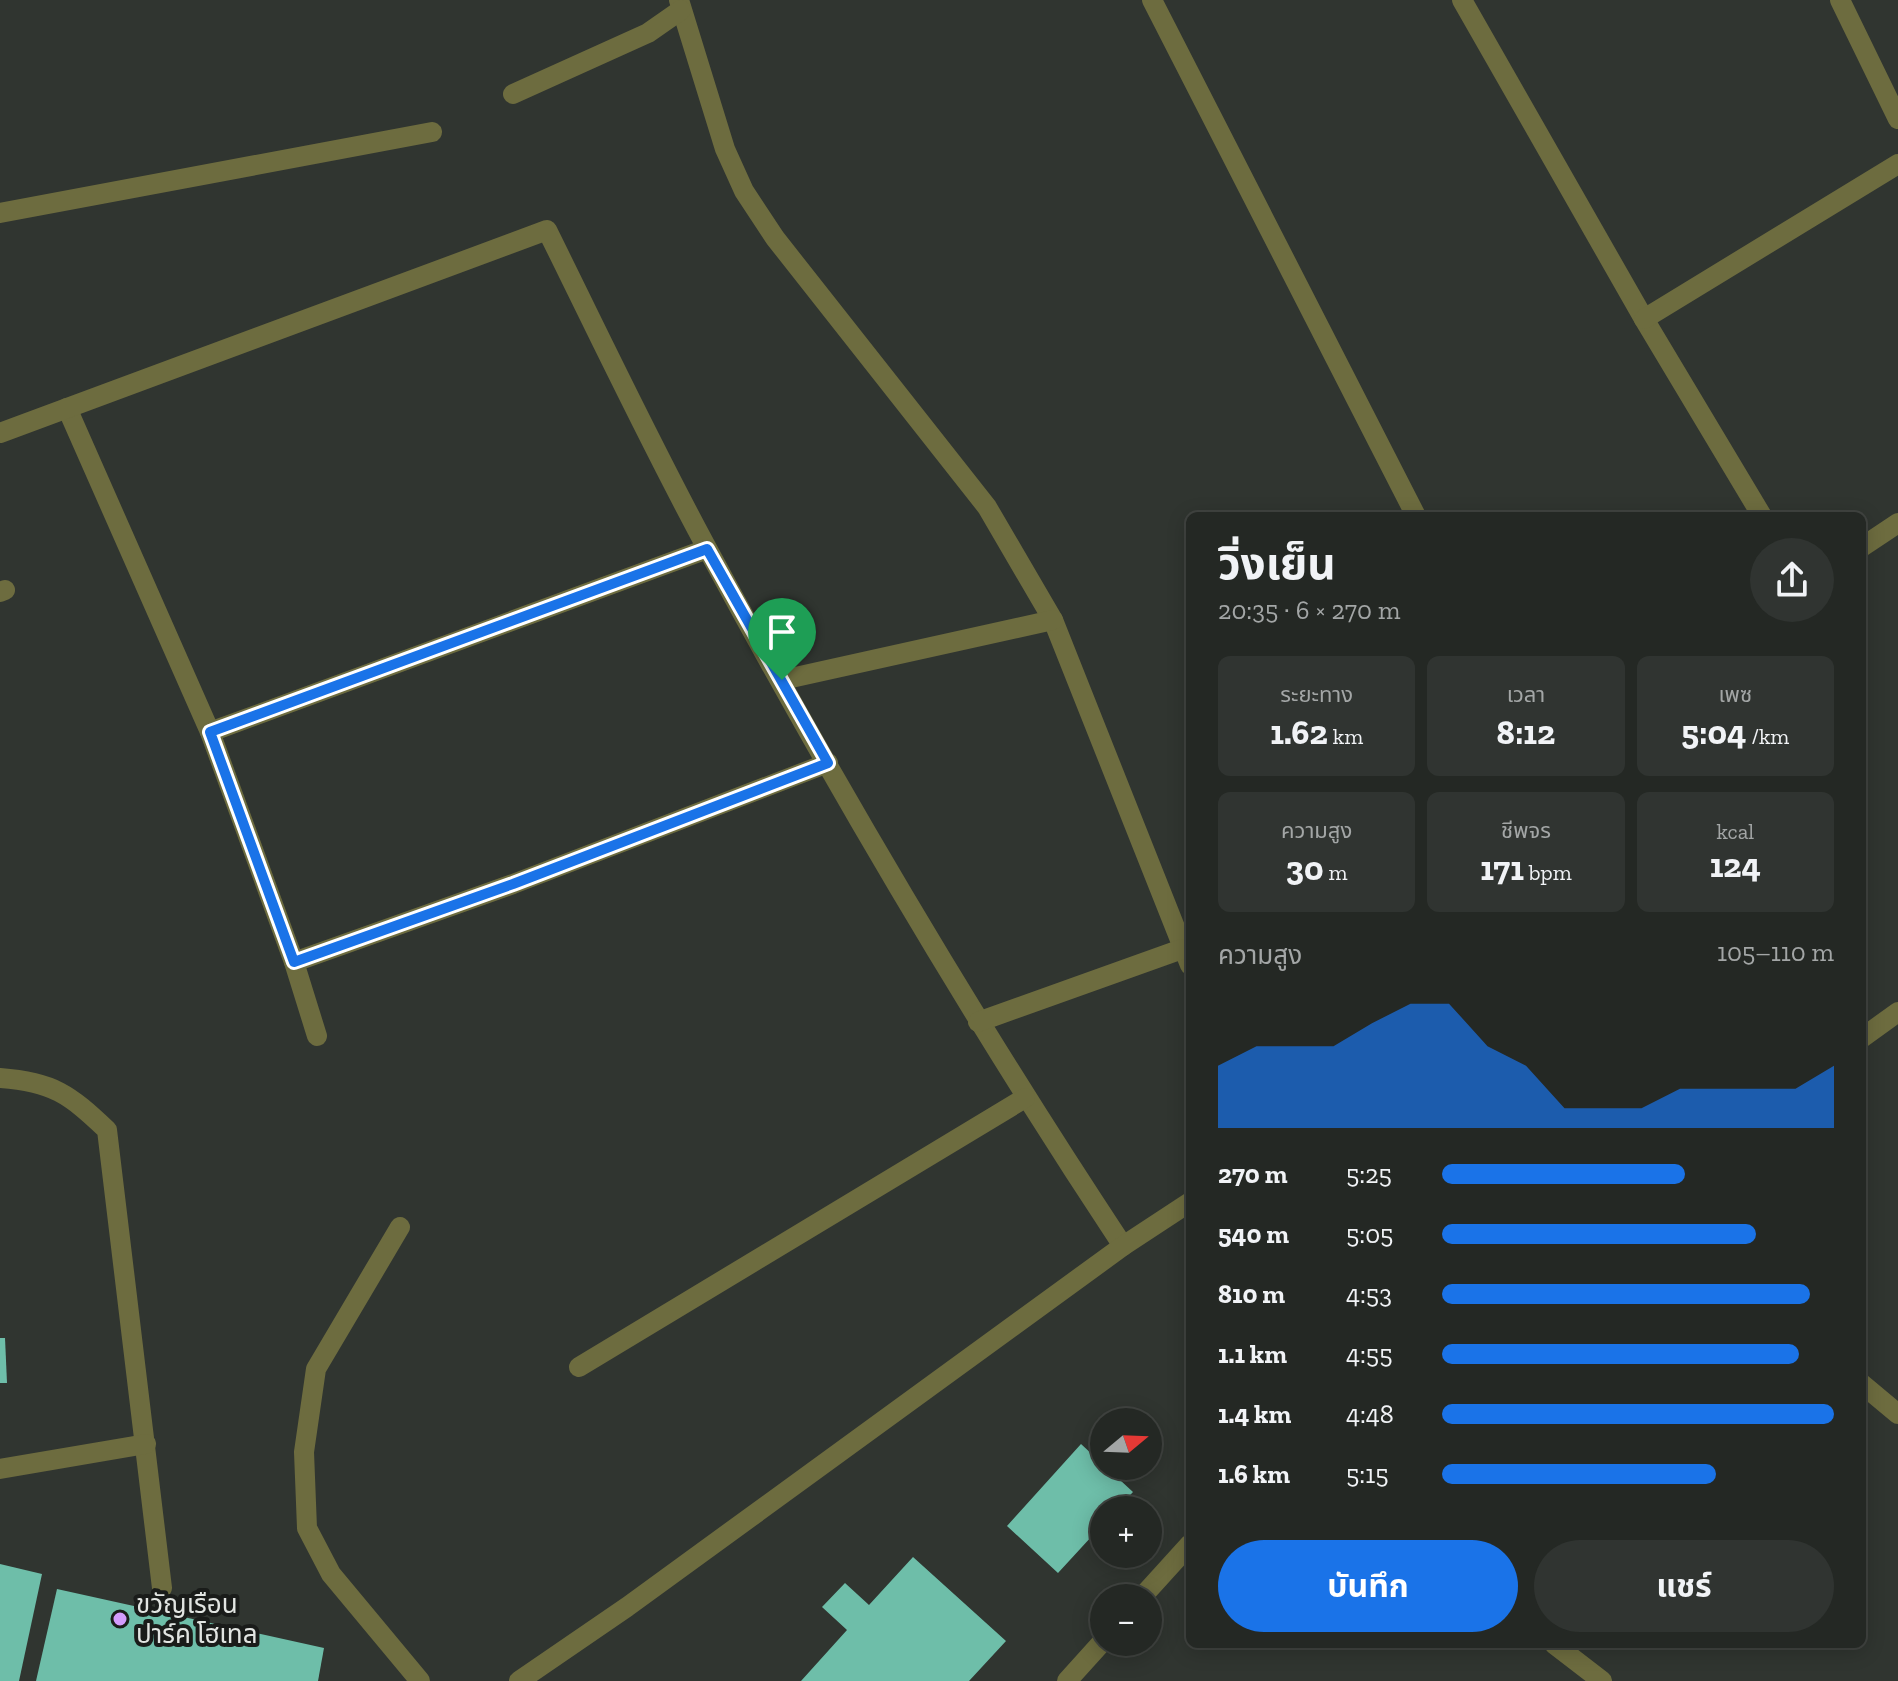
<!DOCTYPE html>
<html lang="th">
<meta charset="utf-8">
<style>
:root{--surface:#242824;--page:#303431;--text:#f1f3f6;--muted:#a3a6a6;--line:#414441;--accent:#1a73e8}
body{margin:0;font-family:"Zilla Slab","Noto Sans Thai",serif;background:var(--page);color:var(--text);height:100vh;display:flex;flex-direction:column;font-size:30px;white-space:nowrap}
*{box-sizing:border-box;margin:0}
p{font-size:26px;color:var(--muted)}
.icon{flex:none;width:44px;height:44px;fill:none;stroke:currentColor;stroke-width:2;stroke-linecap:round;stroke-linejoin:round}
.map{position:relative;flex:1;overflow:hidden}
.details{position:absolute;left:1186px;top:512px;width:680px;height:1136px;display:flex;flex-direction:column;background:var(--surface);border-radius:12px;box-shadow:0 4px 20px #0003,0 0 0 2px var(--line)}
.details>*{flex:none}
.needle{width:52px;rotate:71deg}
.controls{position:absolute;left:1090px;top:1408px;display:grid;gap:16px}
.controls a{display:grid;place-items:center;width:72px;height:72px;border-radius:50%;background:var(--surface);box-shadow:0 4px 20px #0003,0 0 0 2px var(--line);font-size:40px}
.pin{position:absolute;display:grid;place-items:center;width:68px;height:68px;color:#fff;margin:-82px -34px;border-radius:50% 50% 50% 0;rotate:-45deg;box-shadow:0 0 8px #0007}
.pin .icon{rotate:45deg}
.round{display:grid;place-items:center;flex:none;width:84px;height:84px;border-radius:42px;background:var(--page)}
.summary{display:flex;align-items:center;justify-content:space-between;height:136px;padding:0 32px}
h1{font-size:44px;font-weight:700;line-height:60px}
.metrics{display:grid;grid-template-columns:repeat(3,1fr);gap:12px;height:136px;padding:8px 32px}
.metrics div{display:grid;align-content:center;border-radius:12px;background:var(--page);text-align:center}
.metrics b{font-size:34px;font-weight:700}
.metrics small{font-size:22px;font-weight:400}
.metrics p{font-size:22px}
.chart{height:224px;padding:16px 32px}
.chart p{display:flex;justify-content:space-between}
.chart svg{width:100%;height:144px;margin-top:8px;fill:var(--accent);opacity:.7}
.primary-button{display:flex;gap:16px;margin-top:auto;padding:16px 32px}
.primary-button a{flex:1;height:92px;border-radius:48px;background:var(--accent);color:#fff;font-size:32px;font-weight:700;line-height:92px;text-align:center}
.primary-button a+a{background:var(--page);color:var(--text)}
ul{padding:0 32px;list-style:none;font-size:26px}
li{display:grid;grid-template-columns:128px 96px 1fr;align-items:center;height:60px}
li i{height:20px;border-radius:10px;background:var(--accent)}
.map>svg:first-child{display:block}
.building{fill:#6ebea9}
.lines{fill:none;stroke-linecap:round;stroke-linejoin:round}
.minor{stroke:#6d6c3f;stroke-width:20}
.route-casing{stroke:#fff;stroke-width:16}
.route{stroke:#1a73e8;stroke-width:10}
.poi-dot{fill:#d39cfc;stroke:#1a1c1a;stroke-width:3}
.labels{text-anchor:middle;dominant-baseline:central;stroke-width:8;stroke-linejoin:round;paint-order:stroke}
.poi-label{font-size:26px;fill:#e2e5e2;stroke:#1a1c1a;text-anchor:start}
</style>
<div class="map">
<svg width="1898" height="1681" viewBox="0 0 1898 1681">
<rect width="100%" height="100%" fill="#303530"/>
<g class="building">
<path d="M0,1338H5L7,1383H0Z"/>
<path d="M1081,1444L1133,1492L1116,1510H1104V1523L1058,1573L1007,1526Z"/>
<path d="M913,1557L1006,1641L969,1681H801L847,1630L822,1607L845,1583L869,1605Z"/>
<path d="M0,1564L42,1574L19,1681H0Z"/>
<path d="M57,1589L324,1648L318,1681H36Z"/>
</g>
<g class="lines">
<g class="minor">
<path d="M679,0L725,149L744,191L775,238L987,507L1053,620L1190,965"/>
<path d="M1152,0L1416,516"/>
<path d="M1462,0L1644,319L1762,516"/>
<path d="M1840,0L1898,119"/>
<path d="M513,94L648,33L681,10"/>
<path d="M0,213L432,132"/>
<path d="M1644,319L1898,164"/>
<path d="M67,408L210,732L294,962L317,1036"/>
<path d="M0,433L547,230C600,337 651,445 708,550C836,787 974,1021 1123,1246"/>
<path d="M1862,547L1898,523"/>
<path d="M0,592L5,590"/>
<path d="M782,680L1053,620"/>
<path d="M210,732L707,549"/>
<path d="M294,962L513,884L828,763"/>
<path d="M978,1022L1182,949"/>
<path d="M1862,1038L1898,1012"/>
<path d="M0,1078C53,1082 69,1094 107,1130L162,1588"/>
<path d="M400,1227L316,1369L304,1452L307,1528L331,1574L420,1681"/>
<path d="M579,1367L1025,1098"/>
<path d="M1862,1384L1898,1414"/>
<path d="M0,1469L146,1444"/>
<path d="M1141,1598L1190,1544"/>
<path d="M1554,1644L1602,1681"/>
<path d="M519,1681L627,1607L1123,1246L1190,1202"/>
<path d="M1067,1681L1104,1640"/>
</g>
</g>
<g class="lines">
<defs>
<path id="route" d="M707,549L828,763L513,884L294,962L210,732Z"/>
</defs>
<use href="#route" class="route-casing"/>
<use href="#route" class="route"/>
</g>
<circle class="poi-dot" cx="120" cy="1619" r="8"/>
<g class="labels">
<g class="poi-label">
<text x="136" y="1604">ขวัญเรือน<tspan x="136" dy="30">ปาร์ค โฮเทล</tspan></text>
</g>
</g>
</svg>
<div class="controls">
<a><svg class="needle" viewBox="-14 -14 28 28"><path d="M0-13l5 13h-10z" fill="#e53935"/><path d="M0 13l5-13h-10z" fill="#a3a6a6"/></svg></a>
<a>+</a>
<a>−</a>
</div>
<div class="pin" style="left:782px;top:680px;background:#1e9e55"><svg class="icon" aria-label="arrive" viewBox="0 0 24 24"><path d="M6 21V4h12l-3 4 3 4H6"/></svg></div>
<section class="details">
<div class="summary"><div><h1>วิ่งเย็น</h1><p>20:35 · 6 × 270 m</p></div><a class="round"><svg class="icon" aria-label="share" viewBox="0 0 24 24"><path d="M12 15V3M7 8l5-5 5 5M5 13v7h14v-7"/></svg></a></div>
<div class="metrics">
<div><p>ระยะทาง</p><b>1.62<small> km</small></b></div>
<div><p>เวลา</p><b>8:12</b></div>
<div><p>เพซ</p><b>5:04<small> /km</small></b></div>
</div>
<div class="metrics">
<div><p>ความสูง</p><b>30<small> m</small></b></div>
<div><p>ชีพจร</p><b>171<small> bpm</small></b></div>
<div><p>kcal</p><b>124</b></div>
</div>
<div class="chart"><p><span>ความสูง</span>105–110 m</p>
<svg viewBox="0 0 160 44" preserveAspectRatio="none"><path d="M0 44V25L10 19L20 19L30 19L40 12L50 6L60 6L70 19L80 25L90 38L100 38L110 38L120 32L130 32L140 32L150 32L160 25V44z"/></svg>
</div>
<ul>
<li><b>270 m</b>5:25<i style="width:62%"></i></li>
<li><b>540 m</b>5:05<i style="width:80%"></i></li>
<li><b>810 m</b>4:53<i style="width:94%"></i></li>
<li><b>1.1 km</b>4:55<i style="width:91%"></i></li>
<li><b>1.4 km</b>4:48<i style="width:100%"></i></li>
<li><b>1.6 km</b>5:15<i style="width:70%"></i></li>
</ul>
<div class="primary-button"><a>บันทึก</a><a>แชร์</a></div>
</section>
</div>
